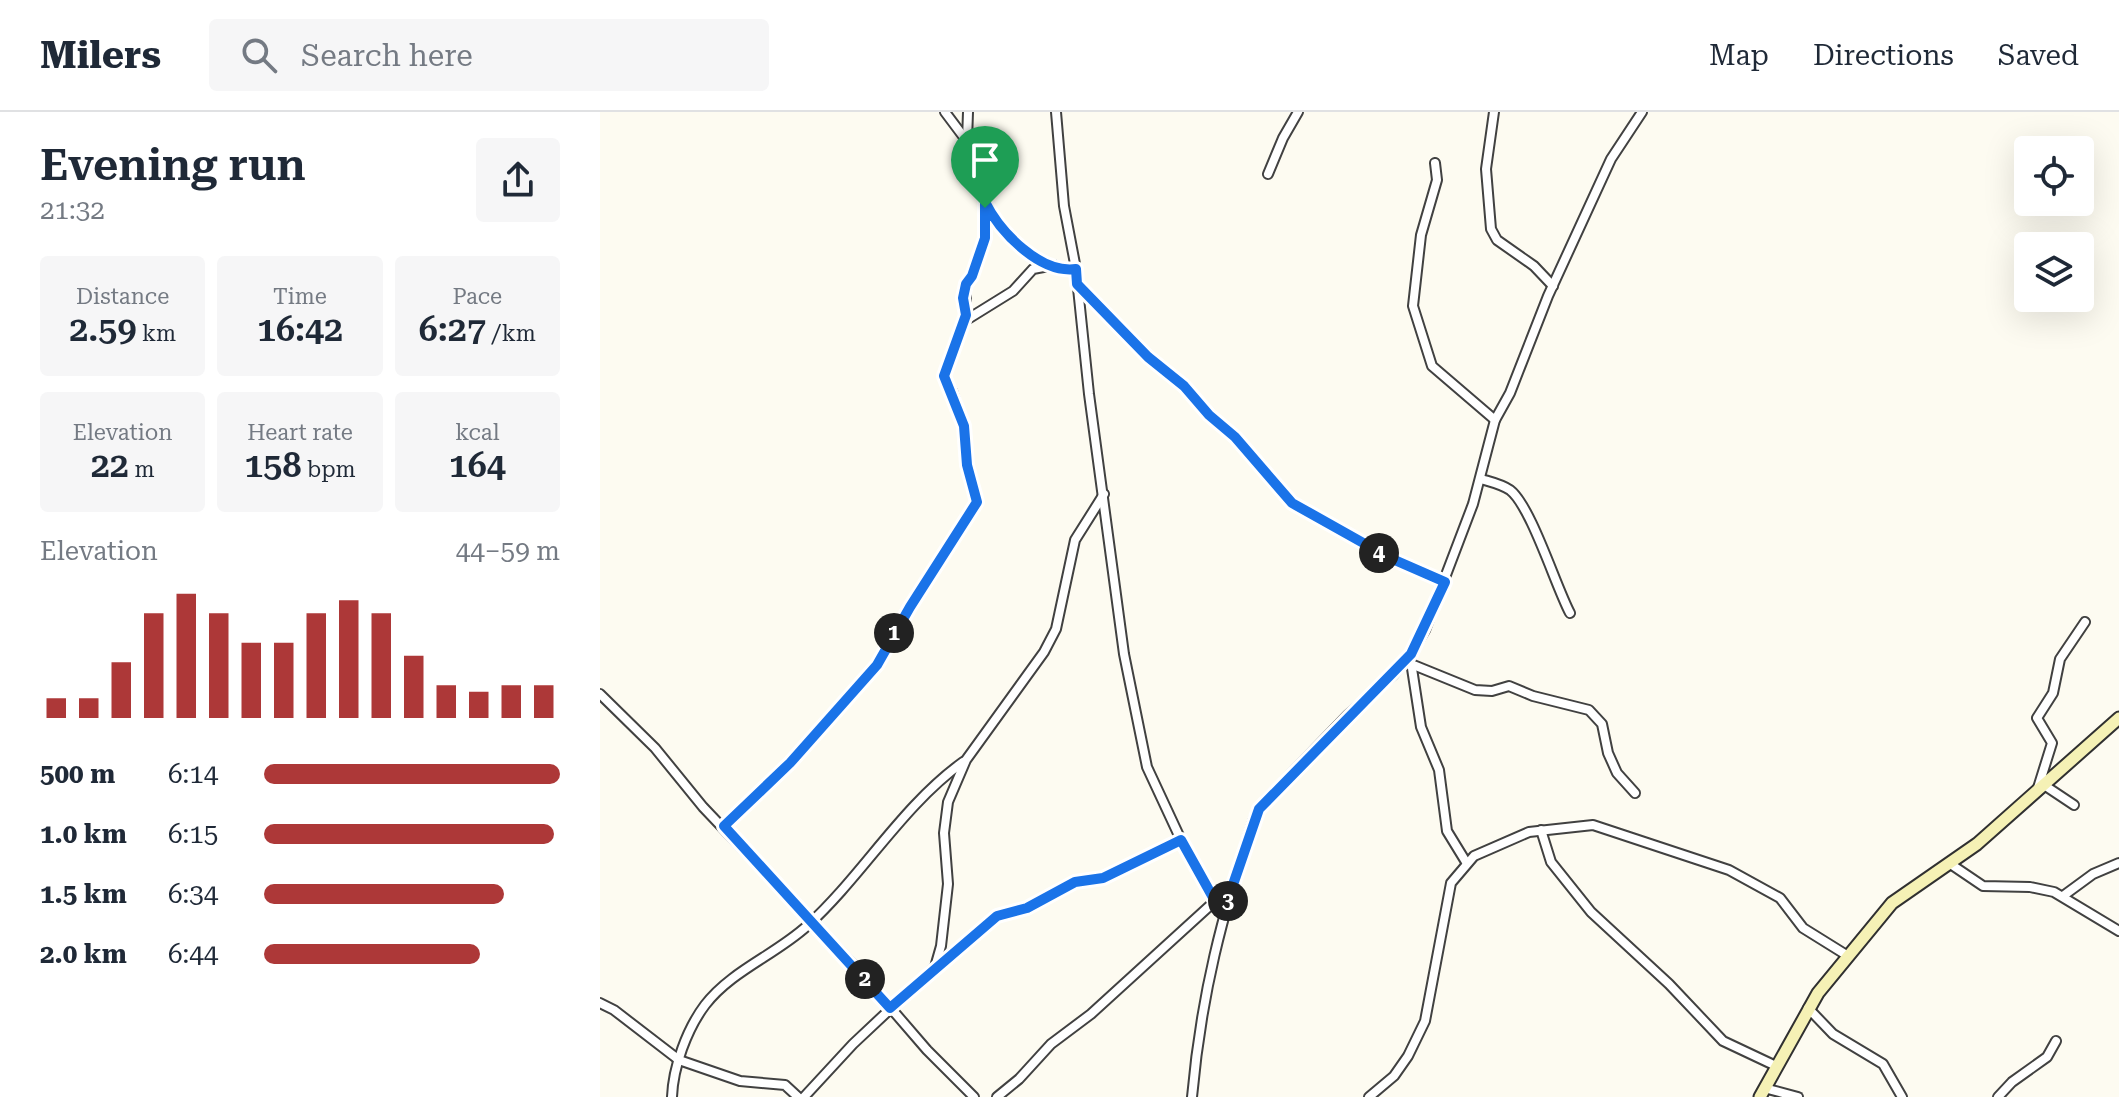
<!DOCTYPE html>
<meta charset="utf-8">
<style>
:root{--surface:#fff;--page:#f6f6f7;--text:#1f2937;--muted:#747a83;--line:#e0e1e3;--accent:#ad3838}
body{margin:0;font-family:"Roboto Serif",serif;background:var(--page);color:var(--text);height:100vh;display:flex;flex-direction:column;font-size:30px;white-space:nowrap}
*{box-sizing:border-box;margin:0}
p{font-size:26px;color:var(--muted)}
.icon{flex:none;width:44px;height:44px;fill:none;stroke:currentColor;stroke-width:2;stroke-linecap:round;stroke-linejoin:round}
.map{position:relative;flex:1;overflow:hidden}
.sheet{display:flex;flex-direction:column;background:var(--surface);width:600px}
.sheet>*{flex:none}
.buttons{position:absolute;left:1414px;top:24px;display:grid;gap:16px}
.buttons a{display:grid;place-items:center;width:80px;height:80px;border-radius:8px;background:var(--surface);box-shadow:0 8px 32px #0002;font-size:40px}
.pin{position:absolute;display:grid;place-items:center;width:68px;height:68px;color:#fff;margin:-82px -34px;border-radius:50% 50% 50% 0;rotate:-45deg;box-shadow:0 0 8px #0007}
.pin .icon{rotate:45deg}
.km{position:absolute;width:40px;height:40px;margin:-20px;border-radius:50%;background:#222;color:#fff;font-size:22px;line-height:40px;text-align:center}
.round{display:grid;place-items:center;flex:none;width:84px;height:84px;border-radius:8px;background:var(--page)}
.summary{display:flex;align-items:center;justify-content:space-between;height:136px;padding:0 40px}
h1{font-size:44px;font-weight:600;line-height:60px}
.figures{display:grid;grid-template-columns:repeat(3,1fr);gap:12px;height:136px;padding:8px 40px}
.figures div{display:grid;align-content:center;border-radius:8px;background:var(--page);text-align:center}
.figures b{font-size:34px;font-weight:600}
.figures small{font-size:22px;font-weight:400}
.figures p{font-size:22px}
.chart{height:224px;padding:16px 40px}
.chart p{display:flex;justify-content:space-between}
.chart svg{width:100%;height:144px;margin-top:8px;stroke:var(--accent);stroke-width:6}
ul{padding:0 40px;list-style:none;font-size:26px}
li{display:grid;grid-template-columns:128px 96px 1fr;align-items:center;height:60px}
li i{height:20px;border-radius:10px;background:var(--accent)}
header{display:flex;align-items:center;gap:48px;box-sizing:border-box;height:112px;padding:0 40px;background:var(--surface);border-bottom:2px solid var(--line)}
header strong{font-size:38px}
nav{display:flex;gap:44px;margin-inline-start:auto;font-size:28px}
.search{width:560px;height:72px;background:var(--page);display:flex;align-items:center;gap:20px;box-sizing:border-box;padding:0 28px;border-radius:8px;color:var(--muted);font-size:30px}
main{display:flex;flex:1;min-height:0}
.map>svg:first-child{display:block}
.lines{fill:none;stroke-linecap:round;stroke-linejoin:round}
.minor-casing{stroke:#414141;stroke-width:12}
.secondary-casing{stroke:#303030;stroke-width:15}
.minor{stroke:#fff;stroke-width:8}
.secondary{stroke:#f5f1b5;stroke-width:11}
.route-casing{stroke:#fff;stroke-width:16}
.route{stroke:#1a73e8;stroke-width:10}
</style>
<header>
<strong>Milers</strong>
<div class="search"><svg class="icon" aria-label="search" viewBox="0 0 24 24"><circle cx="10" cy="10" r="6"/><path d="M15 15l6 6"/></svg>Search here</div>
<nav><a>Map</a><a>Directions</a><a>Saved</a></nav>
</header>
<main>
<section class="sheet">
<div class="summary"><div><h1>Evening run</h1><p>21:32</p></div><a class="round"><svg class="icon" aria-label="share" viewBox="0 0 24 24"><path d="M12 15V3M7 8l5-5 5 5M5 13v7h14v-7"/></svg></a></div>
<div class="figures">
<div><p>Distance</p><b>2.59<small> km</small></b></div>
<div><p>Time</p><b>16:42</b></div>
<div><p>Pace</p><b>6:27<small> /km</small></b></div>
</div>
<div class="figures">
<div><p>Elevation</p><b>22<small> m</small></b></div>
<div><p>Heart rate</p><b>158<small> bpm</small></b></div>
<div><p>kcal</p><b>164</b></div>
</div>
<div class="chart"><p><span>Elevation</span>44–59 m</p>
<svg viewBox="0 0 160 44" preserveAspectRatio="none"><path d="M5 44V38M15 44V38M25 44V27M35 44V12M45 44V6M55 44V12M65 44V21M75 44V21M85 44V12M95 44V8M105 44V12M115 44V25M125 44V34M135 44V36M145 44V34M155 44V34"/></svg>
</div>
<ul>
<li><b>500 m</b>6:14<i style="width:100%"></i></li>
<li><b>1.0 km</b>6:15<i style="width:98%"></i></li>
<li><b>1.5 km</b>6:34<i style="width:81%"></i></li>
<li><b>2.0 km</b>6:44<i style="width:73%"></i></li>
</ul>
</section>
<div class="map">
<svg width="1519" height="985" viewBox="0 0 1519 985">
<rect width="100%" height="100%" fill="#fdfbf1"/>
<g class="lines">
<defs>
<g id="minor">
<path d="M345,0L366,28"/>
<path d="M456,0L464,94L476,157L489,282L524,542L547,655L581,728L610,781L615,789L626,793"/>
<path d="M894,0L886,57L891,117L897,128L934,154L953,174"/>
<path d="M835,51L837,68L821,123L813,194L832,254L895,308"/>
<path d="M668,62L683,26L698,0"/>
<path d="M386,91C400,120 440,163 476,157"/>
<path d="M478,173L548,245L584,274L609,303L635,325L692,391L790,446L845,470"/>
<path d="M363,210L413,179L433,157L454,153"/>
<path d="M881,367C891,370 901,372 910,378C931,394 956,475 970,501"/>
<path d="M811,550L821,615L839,658L847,719L866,750"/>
<path d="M811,552L875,578L892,579L909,574L933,584L989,598L1002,612L1008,641L1017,661L1035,681"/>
<path d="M0,582L55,636L103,695L258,858L327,938L374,985"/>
<path d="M1444,673L1474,693"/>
<path d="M1437,679L1452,631L1437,606L1453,581L1460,547L1485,510"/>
<path d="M124,714L190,651L277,553L310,495L377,390L367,353L364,314L352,279L344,267L366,203V172L372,164L386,121L384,79L367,29L368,0"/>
<path d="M941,718L951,750L991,800L1069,872L1123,929L1176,954"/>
<path d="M1349,751L1383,774L1430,775L1454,780L1519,819"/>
<path d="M1463,784L1493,762L1519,751"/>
<path d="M336,854L397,804L427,796L475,770L503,766L581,728"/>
<path d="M0,891L14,898L79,948L140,969L185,973L198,985"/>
<path d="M1208,896L1233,922L1283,952L1302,985"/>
<path d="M1164,976L1198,985"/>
<path d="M72,985C73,955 87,917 105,893C131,859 175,843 207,814C263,763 301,695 363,650"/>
<path d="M204,985L253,932L335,855L341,834L348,772L344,721L348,690L366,648L444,540L456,517L475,428L504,382"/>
<path d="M397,985L419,967L451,932L491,902L615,789"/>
<path d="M592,985C601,884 622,802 654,707L666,688L748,603L793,563L811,542L825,518L873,392L895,308L910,281L948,184L1011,47L1042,0"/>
<path d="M769,985L794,964L808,944L825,909L851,771L874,744L929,720L993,713L1129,758L1180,786L1203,816L1248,844"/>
<path d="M1398,985L1412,970L1447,945L1456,929"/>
</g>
<path id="secondary" d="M1160,985L1218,881L1292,791L1377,732L1519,606"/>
</defs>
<use href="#minor" class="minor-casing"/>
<use href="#secondary" class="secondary-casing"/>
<use href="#minor" class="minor"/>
<use href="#secondary" class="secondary"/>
</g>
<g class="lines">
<defs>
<path id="route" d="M385,90C400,120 440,162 476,157L477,172L548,245L584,274L609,303L635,325L692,391L790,446L845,470L811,542L659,697L626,793L615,789L581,728L503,766L475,770L427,796L397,804L290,896L124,714L190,651L277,553L310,495L377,390L367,353L364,314L344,264L366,203L363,186L366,172L372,164L385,126Z"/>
</defs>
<use href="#route" class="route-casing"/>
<use href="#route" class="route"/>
</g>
</svg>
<div class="buttons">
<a><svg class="icon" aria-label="locate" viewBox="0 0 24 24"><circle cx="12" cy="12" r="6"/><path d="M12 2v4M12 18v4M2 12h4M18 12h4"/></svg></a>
<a><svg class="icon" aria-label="layers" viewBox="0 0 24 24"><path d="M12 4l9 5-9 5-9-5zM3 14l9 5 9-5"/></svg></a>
</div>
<div class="pin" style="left:385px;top:96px;background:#1e9e55"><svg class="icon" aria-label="arrive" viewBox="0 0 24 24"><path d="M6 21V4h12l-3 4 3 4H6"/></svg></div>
<b class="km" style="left:294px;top:521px">1</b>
<b class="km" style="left:265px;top:867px">2</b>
<b class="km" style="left:628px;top:789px">3</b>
<b class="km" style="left:779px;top:441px">4</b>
</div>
</main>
